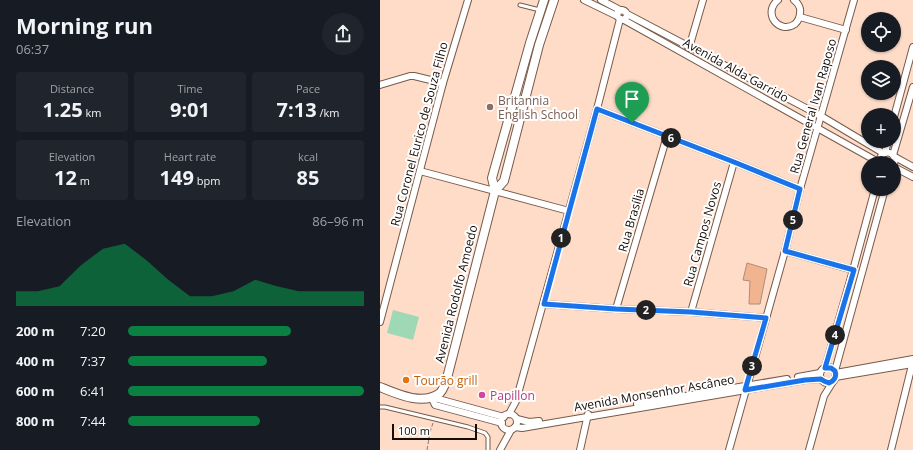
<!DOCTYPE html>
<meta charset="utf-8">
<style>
:root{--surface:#171b24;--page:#20242c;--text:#f1f3f6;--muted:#9ea1a6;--accent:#0b8043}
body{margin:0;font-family:"Open Sans",sans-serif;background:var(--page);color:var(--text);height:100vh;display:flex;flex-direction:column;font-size:15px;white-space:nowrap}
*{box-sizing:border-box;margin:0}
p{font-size:13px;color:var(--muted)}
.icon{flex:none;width:22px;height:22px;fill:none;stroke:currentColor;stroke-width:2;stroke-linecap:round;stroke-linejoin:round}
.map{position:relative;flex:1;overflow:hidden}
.details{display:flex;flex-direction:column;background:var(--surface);width:380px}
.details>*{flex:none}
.buttons{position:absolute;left:481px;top:12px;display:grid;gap:8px}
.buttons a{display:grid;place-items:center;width:40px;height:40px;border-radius:50%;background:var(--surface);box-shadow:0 1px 3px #0004;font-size:20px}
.scale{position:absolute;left:12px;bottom:10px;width:85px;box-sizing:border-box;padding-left:4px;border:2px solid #160b05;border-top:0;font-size:11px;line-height:14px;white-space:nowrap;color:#160b05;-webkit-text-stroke:3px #fff;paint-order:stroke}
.pin{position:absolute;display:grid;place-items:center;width:34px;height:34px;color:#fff;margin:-41px -17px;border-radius:50% 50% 50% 0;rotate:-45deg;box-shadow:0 0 4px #0007}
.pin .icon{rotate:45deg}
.km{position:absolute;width:20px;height:20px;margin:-10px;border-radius:50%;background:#222;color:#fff;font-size:11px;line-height:20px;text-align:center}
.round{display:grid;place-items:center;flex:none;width:42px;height:42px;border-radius:21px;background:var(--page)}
.summary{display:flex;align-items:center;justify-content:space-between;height:68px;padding:0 16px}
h1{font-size:22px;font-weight:700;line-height:30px}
.metrics{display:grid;grid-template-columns:repeat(3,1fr);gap:6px;height:68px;padding:4px 16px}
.metrics div{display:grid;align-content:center;border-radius:4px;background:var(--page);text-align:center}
.metrics b{font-size:20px;font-weight:700}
.metrics small{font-size:11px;font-weight:400}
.metrics p{font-size:11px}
.chart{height:112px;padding:8px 16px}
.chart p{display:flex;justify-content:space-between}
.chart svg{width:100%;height:72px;margin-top:4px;fill:var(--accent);opacity:.7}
ul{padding:0 16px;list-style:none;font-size:13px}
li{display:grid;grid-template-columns:64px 48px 1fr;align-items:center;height:30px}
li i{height:10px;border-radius:5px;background:var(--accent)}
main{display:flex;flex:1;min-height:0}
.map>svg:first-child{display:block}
.green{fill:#9ed8b5}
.building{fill:#f2b48e;stroke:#ac8d7a}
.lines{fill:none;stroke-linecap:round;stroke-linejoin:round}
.service-casing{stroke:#775a49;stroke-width:5}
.minor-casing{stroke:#775a49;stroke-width:8}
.tertiary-casing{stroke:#775a49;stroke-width:10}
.path{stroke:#8e776a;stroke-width:1;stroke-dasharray:4 2;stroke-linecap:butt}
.service{stroke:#fff;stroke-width:3}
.minor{stroke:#fff;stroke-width:6}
.tertiary{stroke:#fff;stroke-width:8}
.route-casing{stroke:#fff;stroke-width:8}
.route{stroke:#1a73e8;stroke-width:5}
.education-dot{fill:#8d6e63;stroke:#fff;stroke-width:1.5}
.food-dot{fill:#e8710a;stroke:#fff;stroke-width:1.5}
.hotel-dot{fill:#d1479c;stroke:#fff;stroke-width:1.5}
.labels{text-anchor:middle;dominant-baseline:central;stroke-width:4;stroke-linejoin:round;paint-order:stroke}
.street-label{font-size:12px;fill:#160b05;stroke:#fff}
.education-label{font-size:12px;fill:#785e54;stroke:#fff;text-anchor:start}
.food-label{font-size:12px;fill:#c56008;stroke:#fff;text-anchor:start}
.hotel-label{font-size:12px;fill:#b23c85;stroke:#fff;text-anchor:start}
</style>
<main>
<section class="details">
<div class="summary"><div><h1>Morning run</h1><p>06:37</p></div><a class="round"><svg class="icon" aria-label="share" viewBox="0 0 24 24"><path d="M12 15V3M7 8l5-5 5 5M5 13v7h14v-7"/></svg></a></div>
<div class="metrics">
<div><p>Distance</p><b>1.25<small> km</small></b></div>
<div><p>Time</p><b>9:01</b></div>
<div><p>Pace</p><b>7:13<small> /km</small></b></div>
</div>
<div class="metrics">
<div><p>Elevation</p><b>12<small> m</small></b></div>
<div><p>Heart rate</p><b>149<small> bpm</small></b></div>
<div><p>kcal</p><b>85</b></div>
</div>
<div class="chart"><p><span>Elevation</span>86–96 m</p>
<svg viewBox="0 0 160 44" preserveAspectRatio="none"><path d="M0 44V35L10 35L20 32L30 19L40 9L50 6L60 16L70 28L80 38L90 38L100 35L110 28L120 32L130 35L140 35L150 35L160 35V44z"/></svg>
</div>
<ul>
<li><b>200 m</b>7:20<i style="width:69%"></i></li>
<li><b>400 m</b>7:37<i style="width:59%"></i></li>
<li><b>600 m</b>6:41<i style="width:100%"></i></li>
<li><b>800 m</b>7:44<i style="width:56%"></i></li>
</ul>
</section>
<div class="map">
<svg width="533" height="450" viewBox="0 0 533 450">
<rect width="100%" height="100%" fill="#fedcc8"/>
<path class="green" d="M13,310L39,317L33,340L7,333Z"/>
<path class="building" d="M367,263L387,269L380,304H369L370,281L363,280Z"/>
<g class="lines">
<defs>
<g id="service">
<path d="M140,5L160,10"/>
<path d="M0,407H5L88,427L105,433L108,437V450"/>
</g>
<g id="minor">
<path d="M204,0L237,16L240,19L244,20L247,16C247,13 246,11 242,10L238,12L237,16"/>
<path d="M221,0L240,10"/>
<path d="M398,0C382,13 399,35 415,24C418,21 420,17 420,13C421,8 418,3 414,0"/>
<path d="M247,14L441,116L503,153"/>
<path d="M420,17L466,30"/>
<path d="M244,20L500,163"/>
<path d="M309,48L323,0"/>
<path d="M0,85L30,76H34L63,83"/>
<path d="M217,109L354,162L420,189"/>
<path d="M514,117L533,47"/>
<path d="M505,153L508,141"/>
<path d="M513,155L533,87"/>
<path d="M515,157L533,167"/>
<path d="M500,163C498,148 519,150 514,164"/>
<path d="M514,167L533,177"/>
<path d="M40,171L189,211"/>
<path d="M405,251L473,270"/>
<path d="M164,304L236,309L311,312L386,318"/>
<path d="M236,309L287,136"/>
<path d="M311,312L354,162"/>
<path d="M0,322L63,83L88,0"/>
<circle cx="448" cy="375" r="8"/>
<path d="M445,368L473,270L495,189"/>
<path d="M455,371L505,189"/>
<path d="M456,373L533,359"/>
<path d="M418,377L440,373"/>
<path d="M455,377L533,364"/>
<path d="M51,397L55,405L122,423"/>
<path d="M51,397L124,417"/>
<path d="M257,404L407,379"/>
<path d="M129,414L136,401L217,109L240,19"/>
<circle cx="129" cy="422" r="8"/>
<path d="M137,419L149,422L159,421"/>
<path d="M135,427L142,428L425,380L441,379"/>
<path d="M120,450L131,430"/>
<path d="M200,450L208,414"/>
<path d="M349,450L405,251L420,189L474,0"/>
<path d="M429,450L444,396L454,380"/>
<path d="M511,450L533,361"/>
</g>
<g id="tertiary">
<path d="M115,191L112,178L150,43L164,0"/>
<path d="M0,387C17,394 43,406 60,393C63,390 64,386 66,382L115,191L124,181L159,45L174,0"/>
</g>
</defs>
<use href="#service" class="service-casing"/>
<use href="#minor" class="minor-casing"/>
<use href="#tertiary" class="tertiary-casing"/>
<path class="path" d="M47,450L50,432L53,423"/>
<use href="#service" class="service"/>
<use href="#minor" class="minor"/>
<use href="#tertiary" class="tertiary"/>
</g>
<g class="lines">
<defs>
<path id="route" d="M217,109L354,162L420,189L405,251L474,270L445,368H451L455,371C457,377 454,381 449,383L444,381L441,379L425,380L365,390L386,318L311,312L236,309L164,304Z"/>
</defs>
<use href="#route" class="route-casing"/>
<use href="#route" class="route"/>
</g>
<circle class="education-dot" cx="110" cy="107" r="4"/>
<circle class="food-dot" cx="26" cy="380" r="4"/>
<circle class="hotel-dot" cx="102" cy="395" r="4"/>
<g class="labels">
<g class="street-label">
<text transform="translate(356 70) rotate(29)">Avenida Alda Garrido</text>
<text transform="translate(433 106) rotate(-74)">Rua General Ivan Raposo</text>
<text transform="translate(39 134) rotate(-75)">Rua Coronel Eurico de Souza Filho</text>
<text transform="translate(251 220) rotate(-74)">Rua Brasília</text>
<text transform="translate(322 234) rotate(-74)">Rua Campos Novos</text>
<text transform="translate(76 294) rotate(-76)">Avenida Rodolfo Amoedo</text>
<text transform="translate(274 393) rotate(-10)">Avenida Monsenhor Ascâneo</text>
</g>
<g class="education-label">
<text x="118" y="100">Britannia<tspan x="118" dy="14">English School</tspan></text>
</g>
<g class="food-label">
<text x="34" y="380">Tourão grill</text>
</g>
<g class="hotel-label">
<text x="110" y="395">Papillon</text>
</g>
</g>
</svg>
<div class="buttons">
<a><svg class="icon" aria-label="locate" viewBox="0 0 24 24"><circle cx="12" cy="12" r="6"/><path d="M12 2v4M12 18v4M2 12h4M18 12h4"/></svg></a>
<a><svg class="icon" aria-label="layers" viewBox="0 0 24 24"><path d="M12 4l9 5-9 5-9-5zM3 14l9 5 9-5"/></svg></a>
<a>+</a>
<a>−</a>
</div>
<div class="scale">100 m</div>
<div class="pin" style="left:252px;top:123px;background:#1e9e55"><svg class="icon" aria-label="arrive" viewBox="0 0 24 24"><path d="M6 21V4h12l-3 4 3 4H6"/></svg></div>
<b class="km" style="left:181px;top:238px">1</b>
<b class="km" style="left:266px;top:310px">2</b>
<b class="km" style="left:372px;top:366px">3</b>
<b class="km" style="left:455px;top:335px">4</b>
<b class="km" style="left:413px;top:220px">5</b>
<b class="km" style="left:291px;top:138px">6</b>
</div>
</main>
